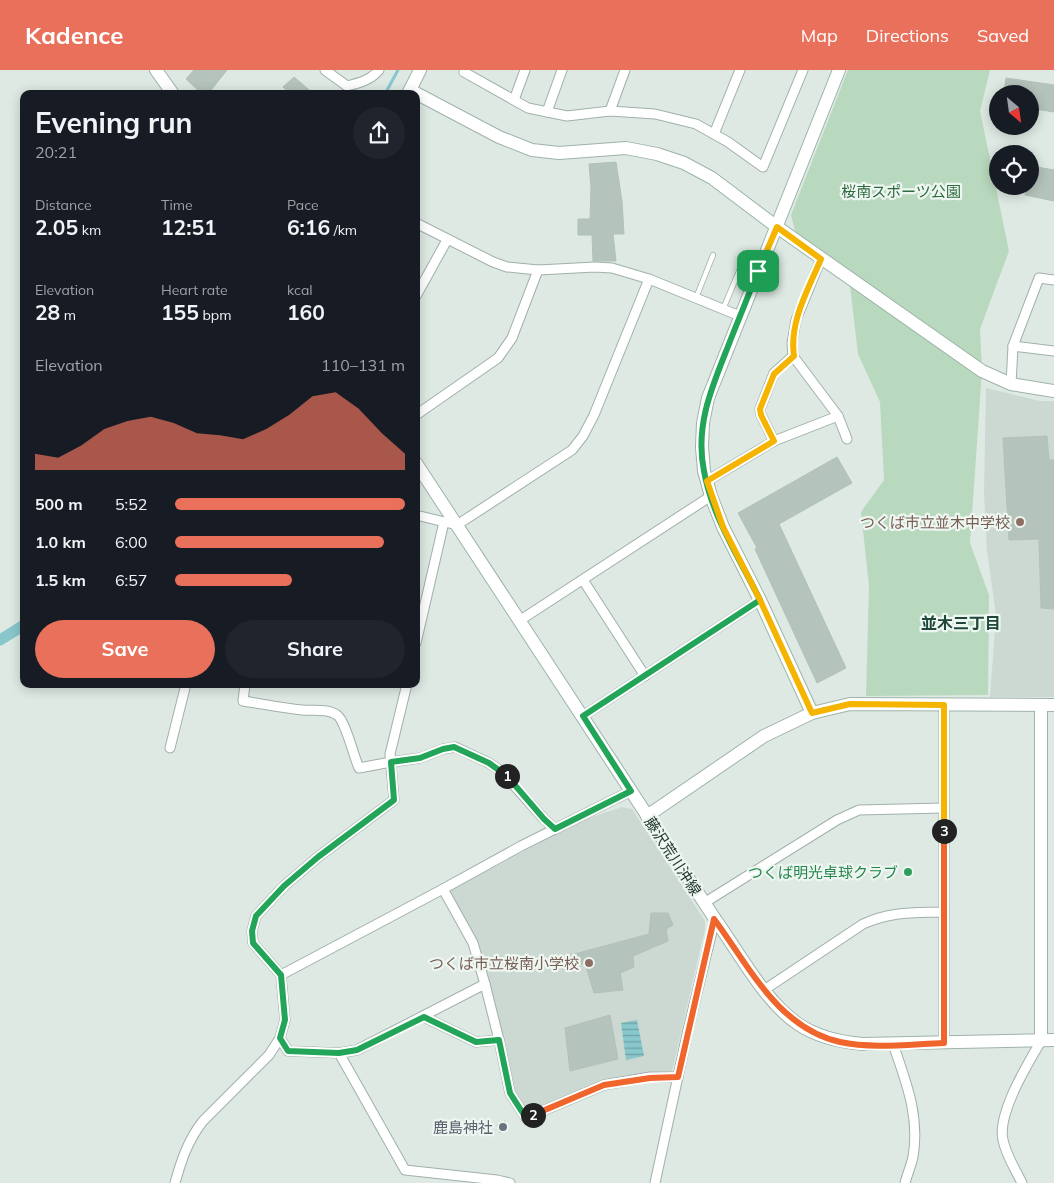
<!DOCTYPE html>
<meta charset="utf-8">
<style>
:root{--surface:#171b24;--page:#20242c;--text:#f1f3f6;--muted:#9ea1a6;--accent:#e9715c}
body{margin:0;font-family:Mulish,"Noto Sans JP",sans-serif;background:var(--page);color:var(--text);height:100vh;display:flex;flex-direction:column;font-size:19px;white-space:nowrap}
*{box-sizing:border-box;margin:0}
p{font-size:16px;color:var(--muted)}
.icon{flex:none;width:28px;height:28px;fill:none;stroke:currentColor;stroke-width:2;stroke-linecap:round;stroke-linejoin:round}
.map{position:relative;flex:1;overflow:hidden}
.details{position:absolute;left:20px;top:20px;width:400px;height:598px;display:flex;flex-direction:column;background:var(--surface);border-radius:10px;box-shadow:0 2px 12px #0003}
.details>*{flex:none}
.needle{width:32px;rotate:151deg}
.tools{position:absolute;left:989px;top:15px;display:grid;gap:10px}
.tools a{display:grid;place-items:center;width:50px;height:50px;border-radius:50%;background:var(--surface);box-shadow:0 2px 12px #0003;font-size:25px}
.pin{position:absolute;display:grid;place-items:center;width:42px;height:42px;color:#fff;margin:-21px;border-radius:10px;box-shadow:0 2px 8px #0006}
.km{position:absolute;width:25px;height:25px;margin:-12px;border-radius:50%;background:#222;color:#fff;font-size:14px;line-height:25px;text-align:center}
.round{display:grid;place-items:center;flex:none;width:52px;height:52px;border-radius:26px;background:var(--page)}
.overview{display:flex;align-items:center;justify-content:space-between;height:85px;padding:0 15px}
h1{font-size:28px;font-weight:700;line-height:38px}
.stats{display:grid;grid-template-columns:repeat(3,1fr);gap:8px;height:85px;padding:5px 15px}
.stats div{display:grid;align-content:center}
.stats b{font-size:21px;font-weight:700}
.stats small{font-size:14px;font-weight:400}
.stats p{font-size:14px}
.chart{height:140px;padding:10px 15px}
.chart p{display:flex;justify-content:space-between}
.chart svg{width:100%;height:90px;margin-top:5px;fill:var(--accent);opacity:.7}
.button{display:flex;gap:10px;margin-top:auto;padding:10px 15px}
.button a{flex:1;height:58px;border-radius:30px;background:var(--accent);color:#fff;font-size:20px;font-weight:700;line-height:58px;text-align:center}
.button a+a{background:var(--page);color:var(--text)}
ul{padding:0 15px;list-style:none;font-size:16px}
li{display:grid;grid-template-columns:80px 60px 1fr;align-items:center;height:38px}
li i{height:12px;border-radius:6px;background:var(--accent)}
header{display:flex;align-items:center;gap:30px;box-sizing:border-box;height:70px;padding:0 25px;background:var(--accent);color:#fff}
header strong{font-size:24px}
nav{display:flex;gap:28px;margin-inline-start:auto;font-size:18px}
.map>svg:first-child{display:block}
.built{fill:#ccd8d2}
.park{fill:#b8d9bd}
.water{fill:url(#water-rules)}
.lines{fill:none;stroke-linecap:round;stroke-linejoin:round}
.stream{stroke:#88c7cb;stroke-width:3}
.canal{stroke:#88c7cb;stroke-width:11}
.building{fill:#b4c3bb;stroke:#b1c1b9}
.lane-casing{stroke:#a1b0a9;stroke-width:6}
.street-casing{stroke:#a1b0a9;stroke-width:11}
.secondary-casing{stroke:#9eb3a9;stroke-width:14}
.lane{stroke:#fff;stroke-width:4.5}
.street{stroke:#fff;stroke-width:9}
.secondary{stroke:#fff;stroke-width:12}
.split-1-casing{stroke:#fff;stroke-width:10}
.split-2-casing{stroke:#fff;stroke-width:10}
.split-3-casing{stroke:#fff;stroke-width:10}
.split-4-casing{stroke:#fff;stroke-width:10}
.split-1{stroke:#22a559;stroke-width:6}
.split-2{stroke:#22a559;stroke-width:6}
.split-3{stroke:#f0652b;stroke-width:6}
.split-4{stroke:#f5b400;stroke-width:6}
.education-dot{fill:#8d6e63;stroke:#eef6f1;stroke-width:2}
.leisure-dot{fill:#2e9e5b;stroke:#eef6f1;stroke-width:2}
.worship-dot{fill:#6b7280;stroke:#eef6f1;stroke-width:2}
.labels{text-anchor:middle;dominant-baseline:central;stroke-width:4.5;stroke-linejoin:round;paint-order:stroke}
.park-label{font-size:15px;fill:#2e6b3f;stroke:#eef6f1}
.education-label{font-size:15px;fill:#785e54;stroke:#eef6f1;text-anchor:end}
.street-label{font-size:15px;fill:#20372f;stroke:#eef6f1}
.leisure-label{font-size:15px;fill:#27864d;stroke:#eef6f1;text-anchor:end}
.worship-label{font-size:15px;fill:#5b616d;stroke:#eef6f1;text-anchor:end}
.neighbourhood-label{font-size:16px;font-weight:bold;fill:#1e4739;stroke:#eef6f1}
</style>
<header>
<strong>Kadence</strong>
<nav><a>Map</a><a>Directions</a><a>Saved</a></nav>
</header>
<div class="map">
<svg width="1054" height="1113" viewBox="0 0 1054 1113">
<defs>
<pattern id="water-rules" width="6" height="5" patternUnits="userSpaceOnUse" patternTransform="scale(1.25)"><rect width="6" height="5" fill="#88c7cb"/><path d="M0 2.5h6" fill="none" stroke="#6fa2a5"/></pattern>
</defs>
<rect width="100%" height="100%" fill="#dee9e3"/>
<g class="built">
<path d="M986,318L1040,331H1054V627H990L996,545L987,481L984,422Z"/>
<path d="M622,737L632,739L705,851V859L672,1001L665,1004L641,1006L530,1043L525,1041L513,1021L492,925L448,824L450,820L584,750Z"/>
</g>
<path class="park" d="M848,0H990L980,41L1009,181L980,259L982,301L970,473L989,525L988,625L866,626L869,516L861,442L884,410L880,332L858,284L848,199L796,165L791,145Z"/>
<path class="water" d="M637,950L644,986L626,990L621,953Z"/>
<g class="lines">
<path class="stream" d="M385,24L398,0"/>
<path class="canal" d="M0,570L24,555"/>
</g>
<g class="building">
<path d="M194,0H227L208,24H202L186,9Z"/>
<path d="M294,7L314,24H291L283,17Z"/>
<path d="M1006,8L1054,15V42L1030,38V24H1004Z"/>
<path d="M616,92L622,131L624,164H613L616,191H593L592,165H578V149H590L591,118L589,94Z"/>
<path d="M1031,96L1054,100V131L1025,125L1027,116H1030Z"/>
<path d="M1047,366L1049,390H1054V539L1041,538L1039,469L1009,470L1003,368Z"/>
<path d="M837,387L852,413L779,454L846,598L817,613L755,479L757,478L738,443Z"/>
<path d="M651,843H668L673,855L666,859L668,871L633,886L634,897L620,903L623,920L594,923L585,893L563,900L567,886L649,864Z"/>
<path d="M610,945L618,989L570,1001L565,958Z"/>
<path d="M505,1051L508,1059L500,1063L497,1055Z"/>
</g>
<g class="lines">
<defs>
<g id="lane">
<path d="M696,228L713,185"/>
<path d="M723,239L740,199"/>
</g>
<g id="street">
<path d="M325,0L347,16C359,13 371,10 379,0"/>
<path d="M465,0L464,2L528,38L567,46L610,41L655,44L696,54L728,72L763,97L803,0"/>
<path d="M514,30L525,0"/>
<path d="M610,41L625,0"/>
<path d="M547,42L562,0"/>
<path d="M714,64L740,0"/>
<path d="M416,153L493,192L507,197L538,200L595,197L612,198L649,209L740,246"/>
<path d="M821,189L796,250L792,273L793,286L838,346L847,369"/>
<path d="M416,226L447,170"/>
<path d="M1013,276L1054,281"/>
<path d="M1011,314L1013,276L1039,208L1054,210"/>
<path d="M416,345L498,288L512,268L538,200"/>
<path d="M774,371L761,345L760,339L774,303L793,286"/>
<path d="M707,411L774,371L838,346"/>
<path d="M416,445L457,455L572,380L583,366L594,345L649,209"/>
<path d="M583,510L645,606"/>
<path d="M519,551L711,426"/>
<path d="M416,573L444,452"/>
<path d="M245,614L243,631C263,634 282,638 302,640C313,641 327,638 337,645C345,650 354,687 359,698L391,692L420,688L443,679L455,677L489,693L502,702L544,749L555,759"/>
<path d="M944,635V973"/>
<path d="M583,646L760,530"/>
<path d="M170,678L186,614"/>
<path d="M704,833L837,750L859,740L944,738"/>
<path d="M281,905L443,819"/>
<path d="M485,914L499,970"/>
<path d="M764,920L863,854C892,841 913,843 944,842"/>
<path d="M424,947L476,972L499,970L510,1023L526,1048L604,1015L650,1007H678"/>
<path d="M280,968L288,981L339,983L357,980L485,914L473,873L443,819L521,776L631,721"/>
<path d="M893,974C906,1012 920,1046 913,1087C911,1096 907,1105 905,1113"/>
<path d="M339,983L405,1100L497,1110L510,1113"/>
<path d="M175,1113C181,1091 188,1070 203,1051L269,985L280,968L285,950L281,905L253,873L252,861L256,846L284,816L318,787L394,730L390,684L407,614"/>
<path d="M655,1113L688,960L715,849"/>
<path d="M1022,1113C1015,1099 1006,1085 1003,1070C997,1044 1027,995 1041,971"/>
</g>
<g id="secondary">
<path d="M156,0L173,24"/>
<path d="M410,20L499,67L532,80L559,83L626,78L657,84L684,93L712,108L777,157L982,301L1011,314L1054,321"/>
<path d="M408,24L420,0"/>
<path d="M416,393L715,849C738,881 765,932 798,954C817,967 840,972 863,974L1054,970"/>
<path d="M1041,635V971"/>
<path d="M812,643L760,530L723,457L711,426L704,401L702,377L703,353L708,328L839,0"/>
<path d="M647,746L764,666L812,643L850,634L1054,635"/>
</g>
</defs>
<use href="#lane" class="lane-casing"/>
<use href="#street" class="street-casing"/>
<use href="#secondary" class="secondary-casing"/>
<use href="#lane" class="lane"/>
<use href="#street" class="street"/>
<use href="#secondary" class="secondary"/>
</g>
<g class="lines">
<defs>
<path id="split-1" d="M507,706L544,749L555,759L631,721L583,646L760,530C740,489 712,447 704,401C695,357 711,319 727,279C737,253 748,227 758,201"/>
<path id="split-2" d="M507,706L489,693L454,677L443,679L420,688L391,692L394,730L318,787L284,816L256,846L252,861L253,873L281,905L285,950L280,968L288,981L339,983L357,980L424,947L476,972L499,970L510,1023L526,1048L533,1045"/>
<path id="split-3" d="M533,1045L604,1015L650,1008L678,1007L714,849C749,896 778,958 840,972C872,979 912,974 944,973V761"/>
<path id="split-4" d="M758,201L777,157L821,189C808,220 789,252 794,286L774,304L760,339L761,345L774,371L707,411L723,457L760,530L812,643L850,634L944,635V761"/>
</defs>
<use href="#split-1" class="split-1-casing"/>
<use href="#split-2" class="split-2-casing"/>
<use href="#split-3" class="split-3-casing"/>
<use href="#split-4" class="split-4-casing"/>
<use href="#split-1" class="split-1"/>
<use href="#split-2" class="split-2"/>
<use href="#split-3" class="split-3"/>
<use href="#split-4" class="split-4"/>
</g>
<g class="education-dot">
<circle cx="1020" cy="452" r="5"/>
<circle cx="589" cy="893" r="5"/>
</g>
<circle class="leisure-dot" cx="908" cy="802" r="5"/>
<circle class="worship-dot" cx="503" cy="1057" r="5"/>
<g class="labels">
<g class="park-label">
<text x="901" y="121">桜南スポーツ公園</text>
</g>
<g class="education-label">
<text x="1010" y="452">つくば市立並木中学校</text>
<text x="579" y="893">つくば市立桜南小学校</text>
</g>
<g class="street-label">
<text transform="translate(673 786) rotate(57)">藤沢荒川沖線</text>
</g>
<g class="leisure-label">
<text x="898" y="802">つくば明光卓球クラブ</text>
</g>
<g class="worship-label">
<text x="493" y="1057">鹿島神社</text>
</g>
<g class="neighbourhood-label">
<text x="961" y="553">並木三丁目</text>
</g>
</g>
</svg>
<div class="tools">
<a><svg class="needle" viewBox="-14 -14 28 28"><path d="M0-13l5 13h-10z" fill="#e53935"/><path d="M0 13l5-13h-10z" fill="#9ea1a6"/></svg></a>
<a><svg class="icon" aria-label="locate" viewBox="0 0 24 24"><circle cx="12" cy="12" r="6"/><path d="M12 2v4M12 18v4M2 12h4M18 12h4"/></svg></a>
</div>
<div class="pin" style="left:758px;top:201px;background:#1e9e55"><svg class="icon" aria-label="arrive" viewBox="0 0 24 24"><path d="M6 21V4h12l-3 4 3 4H6"/></svg></div>
<b class="km" style="left:507px;top:706px">1</b>
<b class="km" style="left:533px;top:1045px">2</b>
<b class="km" style="left:944px;top:761px">3</b>
<section class="details">
<div class="overview"><div><h1>Evening run</h1><p>20:21</p></div><a class="round"><svg class="icon" aria-label="share" viewBox="0 0 24 24"><path d="M12 15V3M7 8l5-5 5 5M5 13v7h14v-7"/></svg></a></div>
<div class="stats">
<div><p>Distance</p><b>2.05<small> km</small></b></div>
<div><p>Time</p><b>12:51</b></div>
<div><p>Pace</p><b>6:16<small> /km</small></b></div>
</div>
<div class="stats">
<div><p>Elevation</p><b>28<small> m</small></b></div>
<div><p>Heart rate</p><b>155<small> bpm</small></b></div>
<div><p>kcal</p><b>160</b></div>
</div>
<div class="chart"><p><span>Elevation</span>110–131 m</p>
<svg viewBox="0 0 160 44" preserveAspectRatio="none"><path d="M0 44V36L10 38L20 32L30 24L40 20L50 18L60 21L70 26L80 27L90 29L100 24L110 17L120 8L130 6L140 14L150 26L160 36V44z"/></svg>
</div>
<ul>
<li><b>500 m</b>5:52<i style="width:100%"></i></li>
<li><b>1.0 km</b>6:00<i style="width:91%"></i></li>
<li><b>1.5 km</b>6:57<i style="width:51%"></i></li>
</ul>
<div class="button"><a>Save</a><a>Share</a></div>
</section>
</div>
